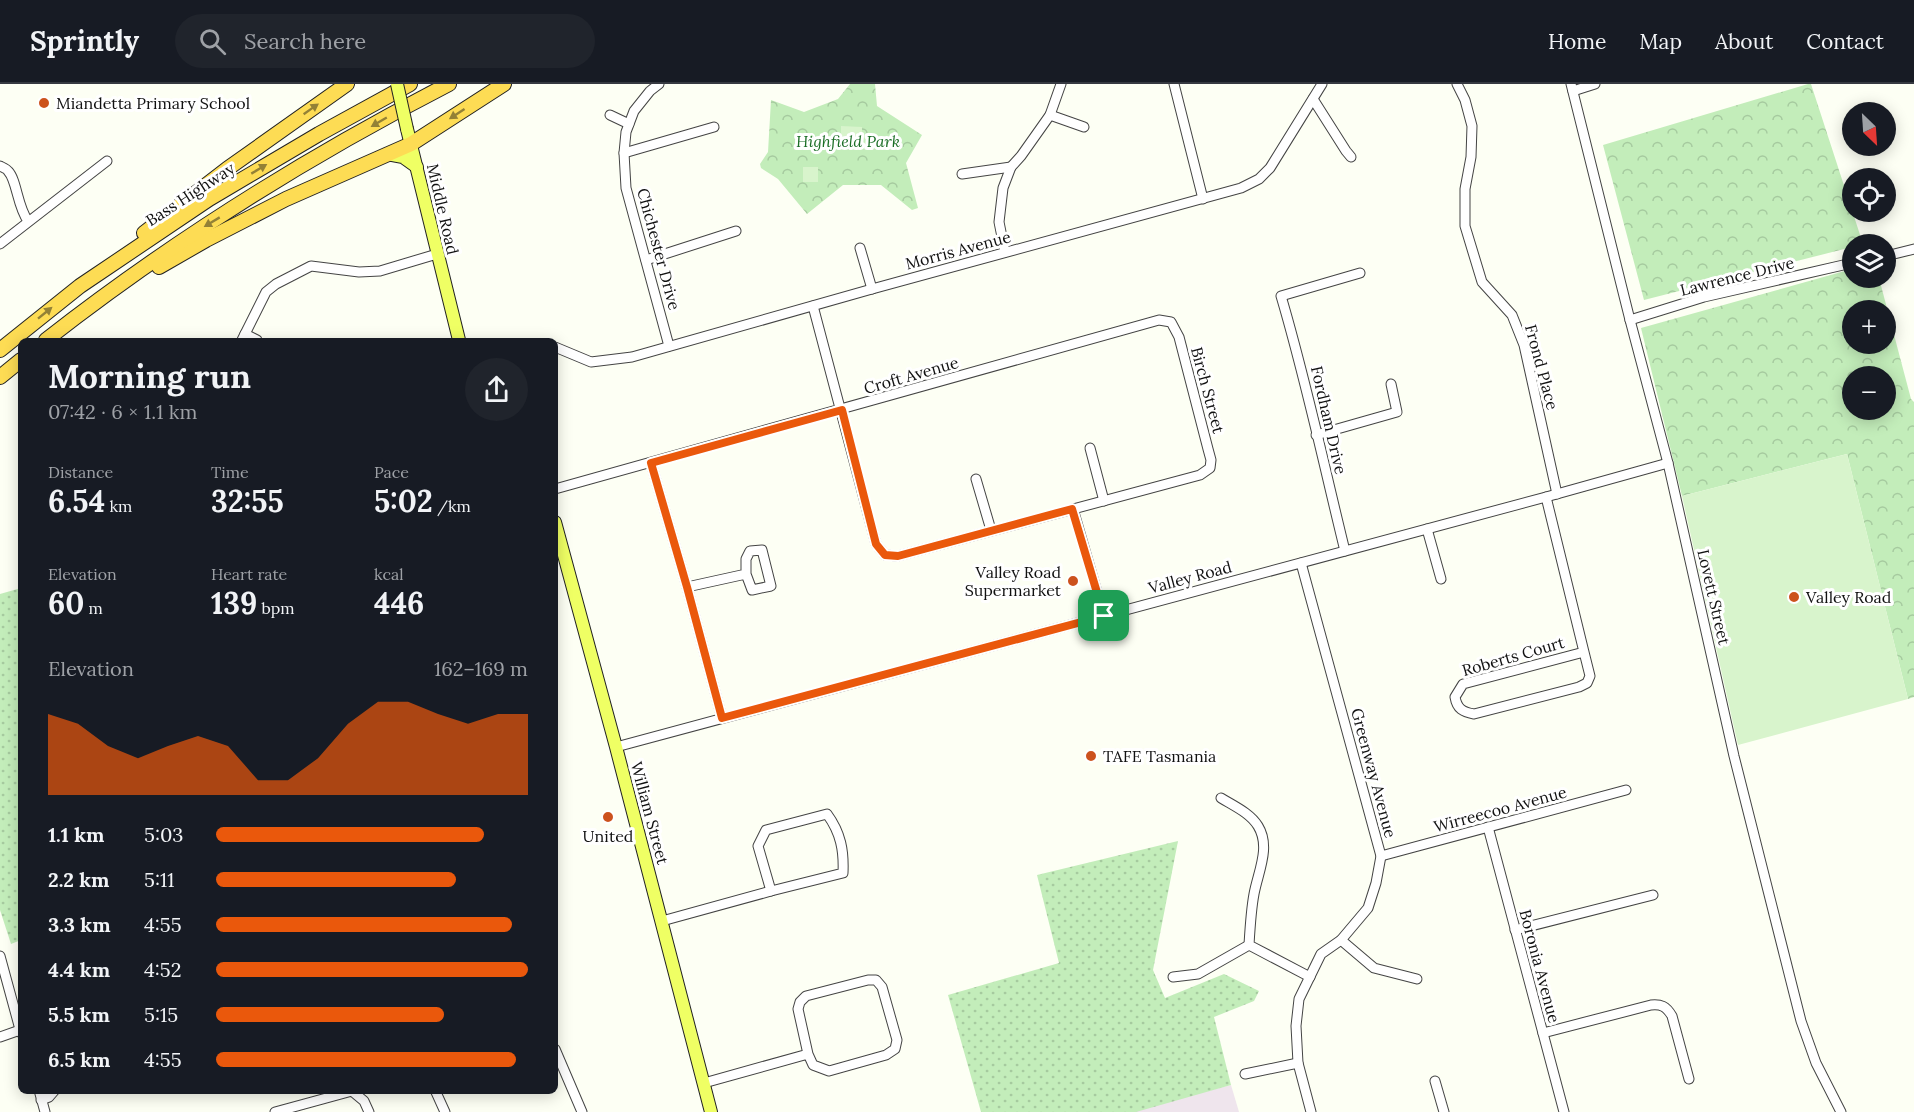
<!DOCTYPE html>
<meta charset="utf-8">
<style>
:root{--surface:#171b24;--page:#20242c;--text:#f1f3f6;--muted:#9ea1a6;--line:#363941;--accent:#ea580c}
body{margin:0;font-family:Lora,serif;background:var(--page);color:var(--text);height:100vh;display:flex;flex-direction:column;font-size:22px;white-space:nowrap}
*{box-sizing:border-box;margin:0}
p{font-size:20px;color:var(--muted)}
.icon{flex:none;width:33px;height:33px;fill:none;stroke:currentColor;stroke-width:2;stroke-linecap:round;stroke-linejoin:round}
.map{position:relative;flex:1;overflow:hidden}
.side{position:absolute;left:18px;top:254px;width:540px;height:756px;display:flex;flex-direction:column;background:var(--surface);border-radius:9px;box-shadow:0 3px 15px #0003}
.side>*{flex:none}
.needle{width:39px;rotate:155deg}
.buttons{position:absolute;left:1842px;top:18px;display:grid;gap:12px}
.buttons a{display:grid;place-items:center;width:54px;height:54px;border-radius:50%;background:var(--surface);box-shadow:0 3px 15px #0003;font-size:30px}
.pin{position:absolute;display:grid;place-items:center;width:51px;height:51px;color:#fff;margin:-26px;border-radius:12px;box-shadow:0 3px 9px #0006}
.round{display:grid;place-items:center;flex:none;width:63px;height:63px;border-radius:32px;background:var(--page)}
.overview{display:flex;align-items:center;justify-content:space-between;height:102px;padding:0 30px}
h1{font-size:33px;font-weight:700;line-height:45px}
.figures{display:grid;grid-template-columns:repeat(3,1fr);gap:9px;height:102px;padding:6px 30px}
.figures div{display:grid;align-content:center}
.figures b{font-size:30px;font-weight:700}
.figures small{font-size:16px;font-weight:400}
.figures p{font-size:16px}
.chart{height:168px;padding:12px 30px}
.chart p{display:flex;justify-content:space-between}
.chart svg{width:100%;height:108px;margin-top:6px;fill:var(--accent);opacity:.7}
ul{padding:0 30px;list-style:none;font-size:20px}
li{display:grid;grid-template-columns:96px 72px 1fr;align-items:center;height:45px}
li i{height:15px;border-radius:8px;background:var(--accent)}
header{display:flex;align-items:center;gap:36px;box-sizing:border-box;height:84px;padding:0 30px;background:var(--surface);border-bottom:2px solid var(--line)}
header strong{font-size:28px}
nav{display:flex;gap:33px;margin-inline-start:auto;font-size:21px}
.search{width:420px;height:54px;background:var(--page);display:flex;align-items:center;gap:15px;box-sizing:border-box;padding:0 21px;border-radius:33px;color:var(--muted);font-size:22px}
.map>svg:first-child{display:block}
.industrial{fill:#efe5ed}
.grass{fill:url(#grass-dots)}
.park{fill:url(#park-crowns);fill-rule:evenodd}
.pitch{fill:#d8f4cc}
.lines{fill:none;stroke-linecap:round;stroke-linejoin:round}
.minor-casing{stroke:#444;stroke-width:11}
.major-casing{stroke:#222;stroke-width:14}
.highway-casing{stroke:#222;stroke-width:16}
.minor{stroke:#fff;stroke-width:9}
.major{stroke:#efff64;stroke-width:12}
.highway{stroke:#fddc54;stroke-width:14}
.major-bridge-casing{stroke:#222;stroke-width:14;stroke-linecap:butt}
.major-bridge{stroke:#efff64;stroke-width:12}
.oneway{fill:#938136}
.route-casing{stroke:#fff;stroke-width:12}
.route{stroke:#ea580c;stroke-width:8}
.poi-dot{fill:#cc521d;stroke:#fff;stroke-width:2}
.labels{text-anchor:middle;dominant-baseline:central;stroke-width:6;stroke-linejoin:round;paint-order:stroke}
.poi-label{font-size:16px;fill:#111;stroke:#fff;text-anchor:start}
.park-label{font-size:16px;font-style:italic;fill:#1b6e26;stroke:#fff}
.street-label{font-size:16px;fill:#111;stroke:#fff}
</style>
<header>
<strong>Sprintly</strong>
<div class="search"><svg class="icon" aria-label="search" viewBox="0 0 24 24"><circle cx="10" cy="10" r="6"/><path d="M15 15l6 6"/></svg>Search here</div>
<nav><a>Home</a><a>Map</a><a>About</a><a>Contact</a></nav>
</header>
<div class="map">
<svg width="1914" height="1028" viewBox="0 0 1914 1028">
<defs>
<pattern id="grass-dots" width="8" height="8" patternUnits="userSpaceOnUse" patternTransform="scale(1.5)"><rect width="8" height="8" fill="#c3edba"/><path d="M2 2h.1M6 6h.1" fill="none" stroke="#a6ca9f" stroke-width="1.8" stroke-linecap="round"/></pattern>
<pattern id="park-crowns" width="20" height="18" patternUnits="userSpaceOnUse" patternTransform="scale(1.5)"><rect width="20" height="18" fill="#c3edba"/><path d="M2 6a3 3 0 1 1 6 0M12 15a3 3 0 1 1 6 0" fill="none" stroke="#a6ca9f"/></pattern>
</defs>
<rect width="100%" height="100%" fill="#fdfff4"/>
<path class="industrial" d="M1231,1001L1239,1028H1134L1165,1018Z"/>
<g class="grass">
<path d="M21,504V856L11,860L0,826V510Z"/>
<path d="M1178,757L1153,886L1165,914L1224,890L1259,907L1254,917L1214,933L1231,1001L1136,1028H981L948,911L1059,879L1037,791Z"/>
</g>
<g class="park">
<path d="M850,0H875L877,22L922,51L906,79L918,124L912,126L881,101H843L807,130L778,95L761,84L760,80L768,68L771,16L804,28L838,15Z"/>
<path d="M1808,0H1811L1863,160H1852V163L1644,216L1603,61Z"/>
<path d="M1852,185V194H1879L1911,315L1914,318V613L1908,615L1847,370L1682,412L1641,244ZM1852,226H1886V260H1852ZM1852,292H1886V326H1852Z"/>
</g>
<g class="pitch">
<path d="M841,42L862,43V63H841Z"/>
<rect x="803" y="83" width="15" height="15"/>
<path d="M1847,370L1908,615L1738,661L1682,412Z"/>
</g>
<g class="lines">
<defs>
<g id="minor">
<path d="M659,0L650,7L634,27L626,48L624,69L626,104L669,262"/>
<path d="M1174,0L1203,115"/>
<path d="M1457,0L1465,16L1472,42L1471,73L1465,105V142L1482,198L1512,231L1524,261L1557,410"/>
<path d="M1571,0L1630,236L1668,379L1734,672L1801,937L1816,979L1841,1028"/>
<path d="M1573,7L1595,0"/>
<path d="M1313,15L1346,67L1351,73"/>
<path d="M610,31L629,40"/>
<path d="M1050,31L1084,43"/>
<path d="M624,69L714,43"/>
<path d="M0,82C2,83 7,85 8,87C17,96 17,122 28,137"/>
<path d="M962,90L1011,83"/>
<path d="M0,160L107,77"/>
<path d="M860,164L872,205"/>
<path d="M1005,168L999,138L1003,104L1011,83L1021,72L1050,31L1061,0"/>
<path d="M1886,172L1914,165"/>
<path d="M646,176L736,147"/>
<path d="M1630,236L1704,213L1852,179"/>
<path d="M245,250L257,256"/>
<path d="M242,256L266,208L276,200L311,182L359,188L380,187L437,170"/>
<path d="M555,263L591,278L632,273L872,205L1241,104L1259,95L1270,84L1322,0"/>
<path d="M1316,351L1397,328L1391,300"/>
<path d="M1090,364L1104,417"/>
<path d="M651,379L687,503L722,634"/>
<path d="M976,395L991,446"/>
<path d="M555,405L1159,236L1171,238L1179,253L1208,365L1211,376L1210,384L1200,391L898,472L885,471L876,460L813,222"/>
<path d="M1546,413L1584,568L1590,592L1587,599L1579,603L1474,630C1463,628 1457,625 1455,613L1463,600L1584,568"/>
<path d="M1073,425L1104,532"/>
<path d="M1427,445L1441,495"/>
<path d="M1345,467C1324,382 1306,296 1281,212L1360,189"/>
<path d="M1301,479L1381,772L1376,799L1368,824L1341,856L1321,870L1299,915L1296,942L1298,979L1311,1028"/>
<path d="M687,503L746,490V475L750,467L762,466L771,502L752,506L746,490"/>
<path d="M616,663L1546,413L1668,379"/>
<path d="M1221,714C1234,722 1250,729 1258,742C1271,763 1258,788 1254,810C1251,826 1250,844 1249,861L1310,893"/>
<path d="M827,730C841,749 844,767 843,789L771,807L758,762L766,746Z"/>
<path d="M1488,743L1564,1028"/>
<path d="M1381,772L1626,706"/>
<path d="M662,837L771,807"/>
<path d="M1515,846L1653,811"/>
<path d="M1341,856L1374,884L1417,895"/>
<path d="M0,872L21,949"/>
<path d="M1173,893L1198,890L1249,861"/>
<path d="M1543,949L1651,921C1661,920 1666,922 1672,932L1689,995"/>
<path d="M0,953L20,946"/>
<path d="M555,965L582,1028"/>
<path d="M1245,990L1298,979"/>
<path d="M1435,997L1444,1028"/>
<path d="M704,999L808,970L798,925L800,918L806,912L868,896H876L882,903L897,956L895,965L886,971L829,987L813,981L808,970"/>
<path d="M39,1006L45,1028"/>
<path d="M435,1006L445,1028"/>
<path d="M41,1016L49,1013L55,1006"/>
<path d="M275,1028L352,1007L364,1017L369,1028"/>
</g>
<g id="major">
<path d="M407,45L459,256"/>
<path d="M387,70L403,73L417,83"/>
<path d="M555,438L616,663L711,1028"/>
</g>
<g id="highway">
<path d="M144,149L227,85L347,0"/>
<path d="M159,183L206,156L286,115L411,60L504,0"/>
<path d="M46,256C170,159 309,72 449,0"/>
<path d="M0,266L80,202L209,115L319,50L410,0"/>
<path d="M0,293L21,276"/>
</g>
</defs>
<use href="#minor" class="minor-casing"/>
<use href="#major" class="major-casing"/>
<use href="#highway" class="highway-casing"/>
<use href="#minor" class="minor"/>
<use href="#major" class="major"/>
<use href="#highway" class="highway"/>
<defs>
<path id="major-bridge" d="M397,0L407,45"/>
</defs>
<use href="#major-bridge" class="major-bridge-casing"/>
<use href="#major-bridge" class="major-bridge"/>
</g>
<defs><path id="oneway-solid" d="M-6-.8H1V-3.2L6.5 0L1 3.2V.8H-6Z" transform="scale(1.5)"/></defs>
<g class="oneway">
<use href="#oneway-solid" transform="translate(311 25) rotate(-35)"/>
<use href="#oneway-solid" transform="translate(457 30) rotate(147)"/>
<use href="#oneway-solid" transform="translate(379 38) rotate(150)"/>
<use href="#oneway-solid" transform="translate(259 85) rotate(-31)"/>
<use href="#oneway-solid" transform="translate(212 138) rotate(149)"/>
<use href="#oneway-solid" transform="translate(45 229) rotate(-39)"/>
</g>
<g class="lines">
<defs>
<path id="route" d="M842,326L876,460L885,471L898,472L1072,425L1104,532L722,634L687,503L651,379Z"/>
</defs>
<use href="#route" class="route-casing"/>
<use href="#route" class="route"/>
</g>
<g class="poi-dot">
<circle cx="44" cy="19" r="6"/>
<circle cx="1073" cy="497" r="6"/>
<circle cx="1794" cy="513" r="6"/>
<circle cx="1091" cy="672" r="6"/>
<circle cx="608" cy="733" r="6"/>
</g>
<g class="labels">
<g class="poi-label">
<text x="56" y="19">Miandetta Primary School</text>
<text x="1061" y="488" text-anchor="end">Valley Road<tspan x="1061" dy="18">Supermarket</tspan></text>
<text x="1806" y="513">Valley Road</text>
<text x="1103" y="672">TAFE Tasmania</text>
<text x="608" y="752" text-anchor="middle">United</text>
</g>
<g class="park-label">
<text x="848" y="57">Highfield Park</text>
</g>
<g class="street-label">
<text transform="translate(190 110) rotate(-33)">Bass Highway</text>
<text transform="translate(443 125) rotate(77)">Middle Road</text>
<text transform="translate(659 165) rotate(75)">Chichester Drive</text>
<text transform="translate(958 166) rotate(-15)">Morris Avenue</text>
<text transform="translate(1737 192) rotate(-14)">Lawrence Drive</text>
<text transform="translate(1542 283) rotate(75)">Frond Place</text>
<text transform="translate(911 291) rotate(-16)">Croft Avenue</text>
<text transform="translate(1208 306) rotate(75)">Birch Street</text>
<text transform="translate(1329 336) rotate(77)">Fordham Drive</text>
<text transform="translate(1190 493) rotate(-15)">Valley Road</text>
<text transform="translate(1714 513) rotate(77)">Lovett Street</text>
<text transform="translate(1513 572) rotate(-16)">Roberts Court</text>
<text transform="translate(1374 689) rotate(75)">Greenway Avenue</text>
<text transform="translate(1500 725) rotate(-15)">Wirreecoo Avenue</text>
<text transform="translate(650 729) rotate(75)">William Street</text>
<text transform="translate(1540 882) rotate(75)">Boronia Avenue</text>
</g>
</g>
</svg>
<div class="buttons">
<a><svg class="needle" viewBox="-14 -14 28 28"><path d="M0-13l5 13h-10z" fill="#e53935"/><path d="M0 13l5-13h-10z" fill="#9ea1a6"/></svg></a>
<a><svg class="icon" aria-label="locate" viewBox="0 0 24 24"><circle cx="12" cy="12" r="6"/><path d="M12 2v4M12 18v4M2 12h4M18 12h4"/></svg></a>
<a><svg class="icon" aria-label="layers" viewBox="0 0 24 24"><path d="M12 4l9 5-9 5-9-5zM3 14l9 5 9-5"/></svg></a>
<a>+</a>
<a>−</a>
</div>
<div class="pin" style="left:1104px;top:532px;background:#1e9e55"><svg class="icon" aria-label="arrive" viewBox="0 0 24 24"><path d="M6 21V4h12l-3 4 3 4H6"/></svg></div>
<section class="side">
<div class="overview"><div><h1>Morning run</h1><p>07:42 · 6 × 1.1 km</p></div><a class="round"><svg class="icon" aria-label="share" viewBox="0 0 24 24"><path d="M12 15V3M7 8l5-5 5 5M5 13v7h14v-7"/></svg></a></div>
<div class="figures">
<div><p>Distance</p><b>6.54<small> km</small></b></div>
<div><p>Time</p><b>32:55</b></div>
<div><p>Pace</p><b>5:02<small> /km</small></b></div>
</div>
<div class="figures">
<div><p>Elevation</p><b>60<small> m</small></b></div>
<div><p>Heart rate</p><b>139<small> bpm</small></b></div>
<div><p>kcal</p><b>446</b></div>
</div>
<div class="chart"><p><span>Elevation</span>162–169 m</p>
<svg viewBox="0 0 160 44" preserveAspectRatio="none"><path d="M0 44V11L10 15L20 24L30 29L40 24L50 20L60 24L70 38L80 38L90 29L100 15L110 6L120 6L130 11L140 15L150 11L160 11V44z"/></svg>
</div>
<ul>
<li><b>1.1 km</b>5:03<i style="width:86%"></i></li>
<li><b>2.2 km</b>5:11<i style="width:77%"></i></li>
<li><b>3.3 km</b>4:55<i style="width:95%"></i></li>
<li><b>4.4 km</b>4:52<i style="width:100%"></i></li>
<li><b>5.5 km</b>5:15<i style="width:73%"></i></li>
<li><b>6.5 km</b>4:55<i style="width:96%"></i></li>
</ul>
</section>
</div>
